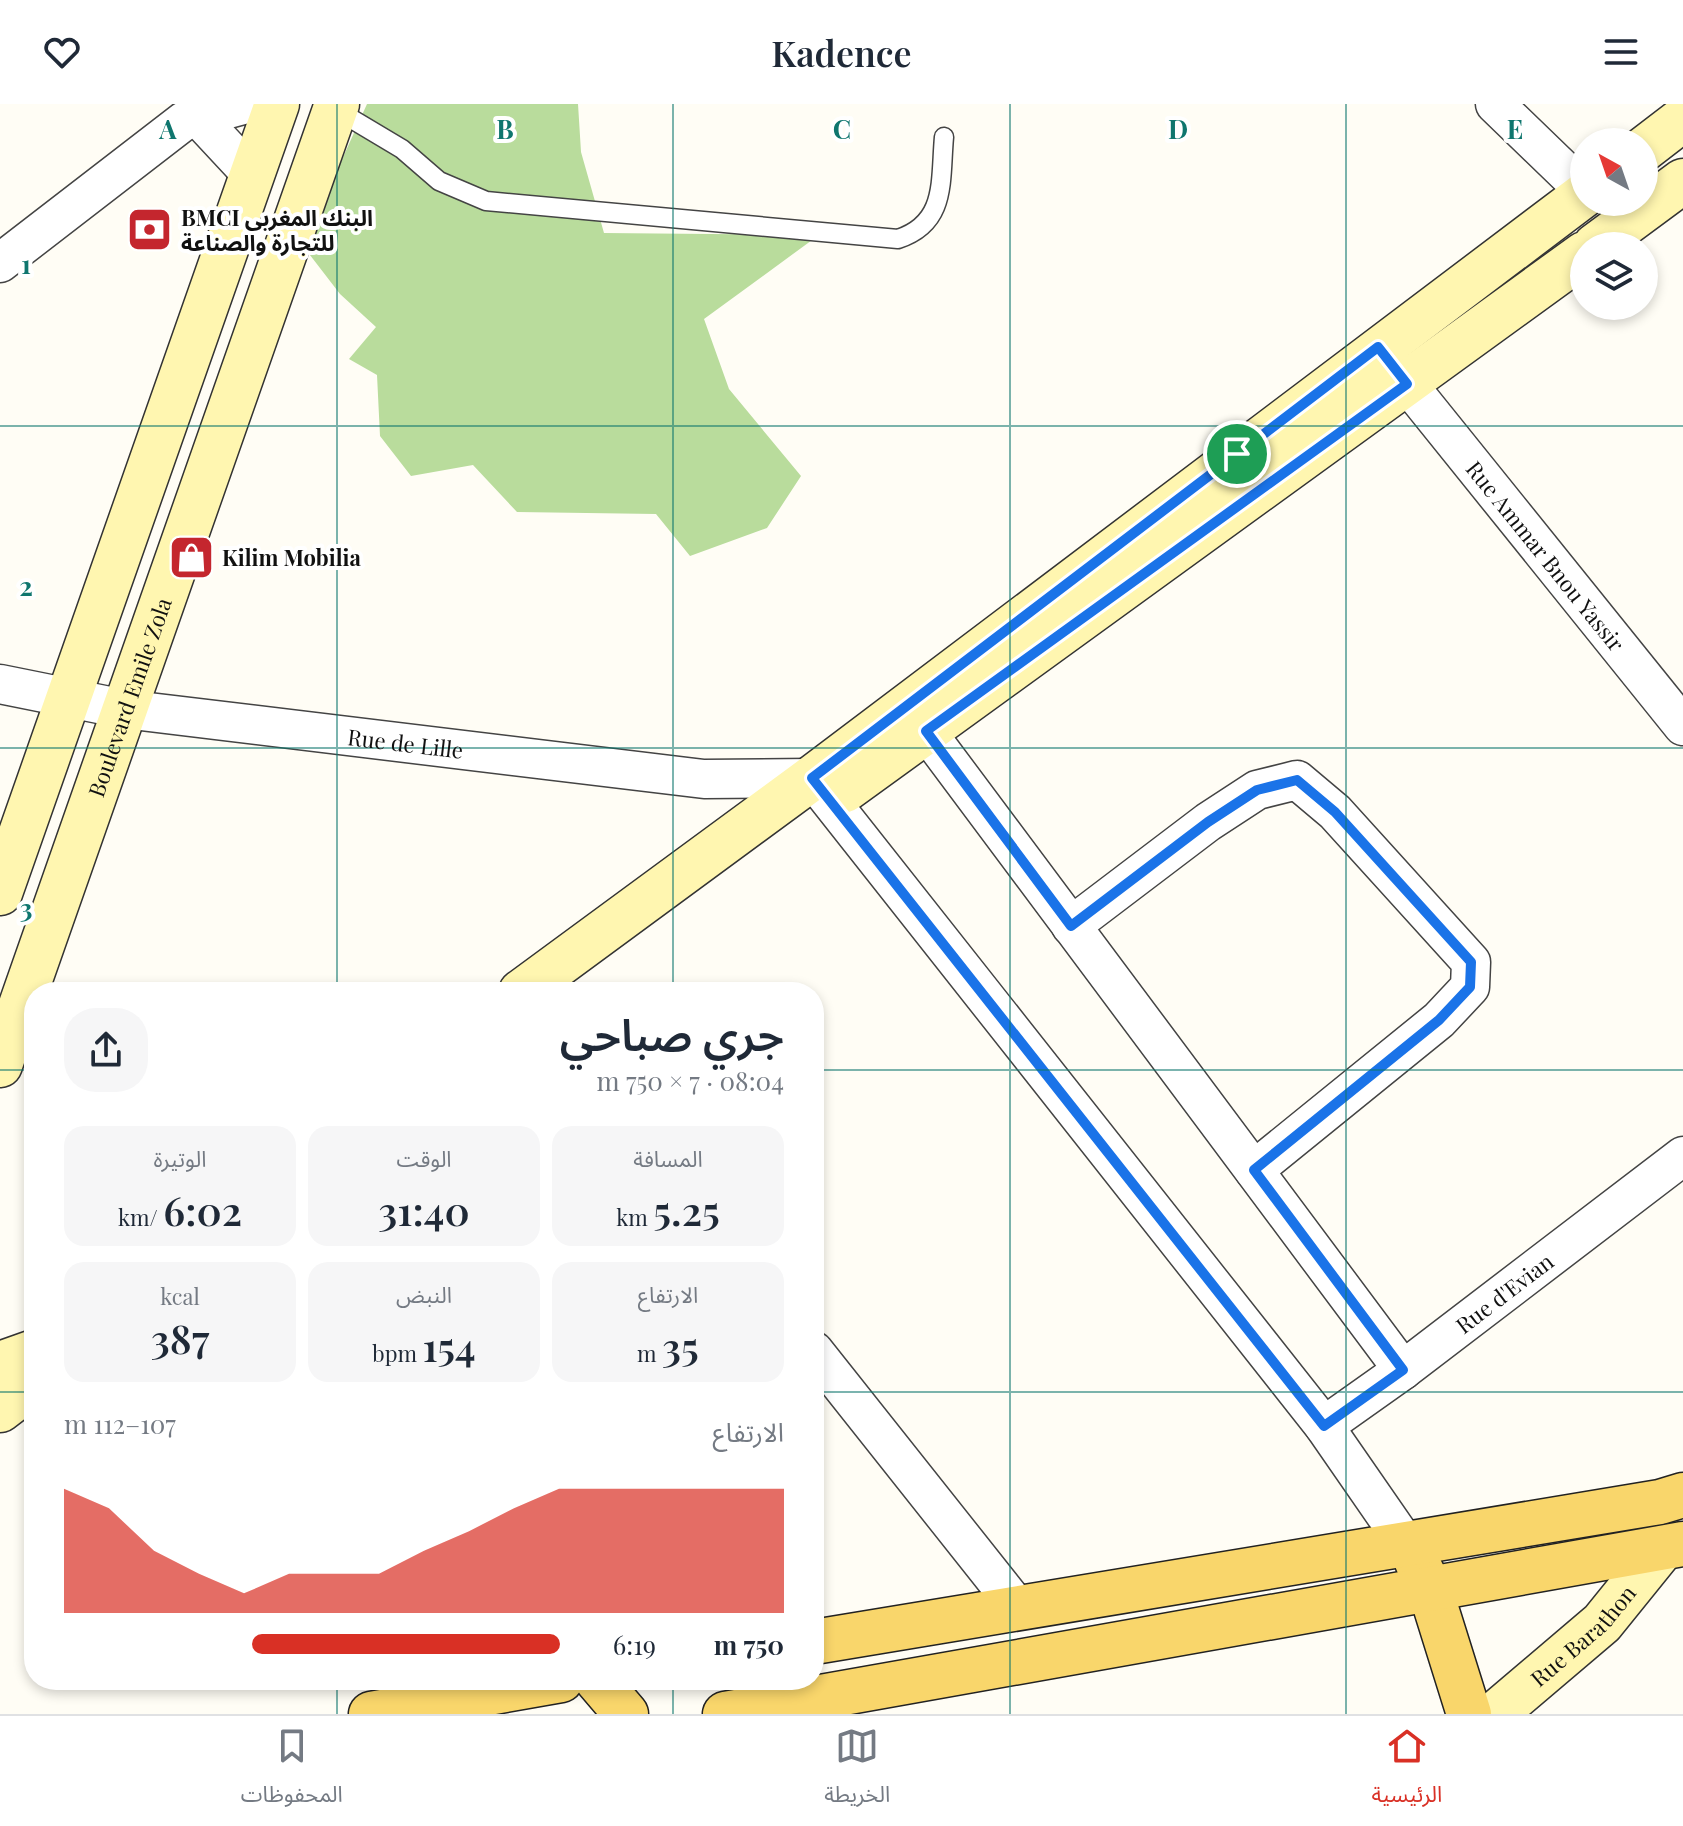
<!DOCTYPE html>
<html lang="ar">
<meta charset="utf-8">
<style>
:root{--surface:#fff;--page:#f6f6f7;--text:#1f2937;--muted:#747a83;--line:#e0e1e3;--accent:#d93025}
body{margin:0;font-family:"Playfair Display","Noto Sans Arabic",serif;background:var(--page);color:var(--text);direction:rtl;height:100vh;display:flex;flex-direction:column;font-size:30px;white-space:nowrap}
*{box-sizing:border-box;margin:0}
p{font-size:26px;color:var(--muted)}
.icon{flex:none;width:44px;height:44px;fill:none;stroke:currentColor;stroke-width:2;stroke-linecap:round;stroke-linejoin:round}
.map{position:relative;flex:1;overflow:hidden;direction:ltr}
.side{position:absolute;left:24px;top:878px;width:800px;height:708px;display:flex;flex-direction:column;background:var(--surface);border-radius:32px;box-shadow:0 4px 12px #0003;direction:rtl}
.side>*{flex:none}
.needle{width:52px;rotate:320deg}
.buttons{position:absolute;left:1570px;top:24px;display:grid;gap:16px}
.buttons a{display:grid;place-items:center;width:88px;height:88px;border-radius:50%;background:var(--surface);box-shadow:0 4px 12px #0003;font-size:40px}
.pin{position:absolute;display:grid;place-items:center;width:68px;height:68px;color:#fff;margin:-34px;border:4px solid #fff;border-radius:50%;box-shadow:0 2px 8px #0007}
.round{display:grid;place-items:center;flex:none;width:84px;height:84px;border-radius:32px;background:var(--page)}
.summary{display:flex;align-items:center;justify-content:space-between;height:136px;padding:0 40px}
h1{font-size:44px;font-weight:600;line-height:60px}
.metrics{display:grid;grid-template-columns:repeat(3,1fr);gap:12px;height:136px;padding:8px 40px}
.metrics div{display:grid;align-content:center;border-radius:20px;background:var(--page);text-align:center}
.metrics b{font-size:40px;font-weight:600}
.metrics small{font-size:22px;font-weight:400}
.metrics p{font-size:22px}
.chart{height:224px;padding:16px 40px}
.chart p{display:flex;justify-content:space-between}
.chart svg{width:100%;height:144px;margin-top:8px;fill:var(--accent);opacity:.7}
ul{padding:0 40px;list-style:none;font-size:26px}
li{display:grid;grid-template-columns:128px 96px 1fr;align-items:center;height:60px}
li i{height:20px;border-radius:10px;background:var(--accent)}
header{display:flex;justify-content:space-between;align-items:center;height:104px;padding:0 40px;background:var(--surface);font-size:36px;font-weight:600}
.tabs{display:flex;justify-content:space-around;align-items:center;height:112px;border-top:2px solid var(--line);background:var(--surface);font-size:22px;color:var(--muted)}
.tabs a{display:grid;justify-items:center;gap:4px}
.tabs .selected{color:var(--accent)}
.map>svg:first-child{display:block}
.forest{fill:#b9dc9c}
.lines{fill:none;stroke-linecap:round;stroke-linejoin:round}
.lane-casing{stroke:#444;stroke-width:21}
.street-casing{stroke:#444;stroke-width:41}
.secondary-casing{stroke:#333;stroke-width:47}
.primary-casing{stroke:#222;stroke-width:47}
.lane{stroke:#fff;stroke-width:18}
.street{stroke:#fff;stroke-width:38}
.secondary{stroke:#fff6b0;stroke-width:44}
.primary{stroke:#f9d66b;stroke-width:44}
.route-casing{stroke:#fff;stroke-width:16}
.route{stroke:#1a73e8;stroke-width:10}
.grid{fill:none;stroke:#0f766e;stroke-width:2;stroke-opacity:0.55}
.labels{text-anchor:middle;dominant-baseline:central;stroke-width:8;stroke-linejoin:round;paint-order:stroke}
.poi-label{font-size:22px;font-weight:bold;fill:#111;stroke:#fff;text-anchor:start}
.street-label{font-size:22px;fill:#111;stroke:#fff}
.grid-label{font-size:26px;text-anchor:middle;font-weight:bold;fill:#0f766e;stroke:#fff;stroke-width:8;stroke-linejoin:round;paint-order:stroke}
</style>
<header><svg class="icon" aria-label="menu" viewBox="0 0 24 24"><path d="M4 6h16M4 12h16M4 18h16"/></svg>Kadence<svg class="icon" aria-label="heart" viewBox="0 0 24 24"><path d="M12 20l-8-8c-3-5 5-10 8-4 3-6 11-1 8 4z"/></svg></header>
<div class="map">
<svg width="1683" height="1610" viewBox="0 0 1683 1610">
<rect width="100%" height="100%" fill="#fffdf5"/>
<path class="forest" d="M367,0H578L581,48L604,129L819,131L704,215L729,285L801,372L767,424L690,452L656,410L517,408L473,361L411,372L380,332L377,271L349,255L376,223L340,190L303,142Z"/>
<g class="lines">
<defs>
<path id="lane" d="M335,5L402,45L439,77L486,97L898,135C947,119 940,77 944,33"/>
<g id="street">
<path d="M1495,0L1584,86"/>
<path d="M199,14L253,72"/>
<path d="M0,159L184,17L247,0"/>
<path id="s1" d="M1389,257L1683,622"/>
<path id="s2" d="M0,580L124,605L704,675L812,674L1324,1322L1405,1439"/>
<path d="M926,627L1403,1266"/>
<path d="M1071,822L1208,718L1257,686L1297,676L1335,708L1471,858L1470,883L1439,916L1254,1066"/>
<path d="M814,1247L1018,1504"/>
<path id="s3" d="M1324,1322L1403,1266L1683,1052"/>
</g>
<g id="secondary">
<path d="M1644,45L1683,15"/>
<path d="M1595,142L1683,77"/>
<path d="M845,686L1584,150"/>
<path d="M0,789L277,0"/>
<path d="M521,888L812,674L1584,91"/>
<path id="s4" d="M0,961L337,0"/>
<path d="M0,1260L34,1248"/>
<path d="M0,1306L34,1280"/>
<path id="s5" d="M1495,1610L1602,1519L1661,1446"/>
</g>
<g id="primary">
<path d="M1417,1458L1429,1482L1469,1610"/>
<path d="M814,1538L1660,1398L1683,1391"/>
<path d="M597,1576L626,1610"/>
<path d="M371,1610L561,1576"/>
<path d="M725,1610L1683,1440"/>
</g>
</defs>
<use href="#lane" class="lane-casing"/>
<use href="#street" class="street-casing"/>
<use href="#secondary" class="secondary-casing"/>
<use href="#primary" class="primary-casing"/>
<use href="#lane" class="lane"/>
<use href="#street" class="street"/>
<use href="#secondary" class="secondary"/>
<use href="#primary" class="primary"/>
</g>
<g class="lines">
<defs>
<path id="route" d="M1378,243L1407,280L926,627L1071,822L1208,718L1257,686L1297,676L1335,708L1471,858L1470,883L1439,916L1254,1066L1403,1266L1324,1322L812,674Z"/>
</defs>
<use href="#route" class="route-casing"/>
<use href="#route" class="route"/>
</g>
<path class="grid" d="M337,0V888M673,0V888M1010,0V1610M1346,0V1610M0,322H1683M0,644H1683M0,966H34M814,966H1683M0,1288H34M814,1288H1683M337,1576V1610M673,1576V1610"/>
<defs>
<symbol id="bank-square" viewBox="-11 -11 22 22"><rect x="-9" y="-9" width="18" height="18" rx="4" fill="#c4262e" stroke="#fff"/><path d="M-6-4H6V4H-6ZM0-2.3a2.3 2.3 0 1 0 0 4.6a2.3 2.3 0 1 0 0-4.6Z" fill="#fff"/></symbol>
<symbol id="shop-square" viewBox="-11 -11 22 22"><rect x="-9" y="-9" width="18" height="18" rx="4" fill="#c4262e" stroke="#fff"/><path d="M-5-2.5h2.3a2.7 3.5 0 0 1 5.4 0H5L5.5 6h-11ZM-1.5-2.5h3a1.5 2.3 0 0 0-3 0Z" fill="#fff"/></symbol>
</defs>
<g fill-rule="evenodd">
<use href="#bank-square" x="124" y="100" width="51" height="51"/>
<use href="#shop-square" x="166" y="428" width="51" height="51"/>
</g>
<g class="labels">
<g class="poi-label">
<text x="181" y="113">BMCI البنك المغربي<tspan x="181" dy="25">للتجارة والصناعة</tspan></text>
<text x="222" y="453">Kilim Mobilia</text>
</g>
<g class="street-label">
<text stroke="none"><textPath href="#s1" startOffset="250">Rue Ammar Bnou Yassir</textPath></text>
<text stroke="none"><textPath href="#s4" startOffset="390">Boulevard Emile Zola</textPath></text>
<text stroke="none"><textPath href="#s2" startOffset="410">Rue de Lille</textPath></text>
<text stroke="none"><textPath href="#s3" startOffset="224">Rue d'Evian</textPath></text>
<text stroke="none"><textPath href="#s5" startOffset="118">Rue Barathon</textPath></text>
</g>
</g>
<g class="grid-label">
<text x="168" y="35">A</text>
<text x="505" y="35">B</text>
<text x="842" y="35">C</text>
<text x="1178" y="35">D</text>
<text x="1515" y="35">E</text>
<text x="26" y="170">1</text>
<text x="26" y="492">2</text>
<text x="26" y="814">3</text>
</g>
</svg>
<div class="buttons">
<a><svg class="needle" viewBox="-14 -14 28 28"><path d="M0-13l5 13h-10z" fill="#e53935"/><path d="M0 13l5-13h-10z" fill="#747a83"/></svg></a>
<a><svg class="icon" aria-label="layers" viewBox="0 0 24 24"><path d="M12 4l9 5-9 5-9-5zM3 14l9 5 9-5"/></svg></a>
</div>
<div class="pin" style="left:1237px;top:350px;background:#1e9e55"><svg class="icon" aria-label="arrive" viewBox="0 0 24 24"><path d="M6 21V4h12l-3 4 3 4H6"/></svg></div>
<section class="side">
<div class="summary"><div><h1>جري صباحي</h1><p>08:04 · 7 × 750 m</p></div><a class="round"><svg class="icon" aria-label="share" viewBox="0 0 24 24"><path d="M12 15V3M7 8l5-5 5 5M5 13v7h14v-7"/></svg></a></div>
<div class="metrics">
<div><p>المسافة</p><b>5.25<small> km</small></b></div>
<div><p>الوقت</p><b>31:40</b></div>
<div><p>الوتيرة</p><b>6:02<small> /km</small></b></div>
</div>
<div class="metrics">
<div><p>الارتفاع</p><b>35<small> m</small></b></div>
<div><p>النبض</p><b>154<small> bpm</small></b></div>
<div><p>kcal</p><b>387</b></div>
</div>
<div class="chart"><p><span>الارتفاع</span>107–112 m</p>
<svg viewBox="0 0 160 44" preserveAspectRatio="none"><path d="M0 44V6L10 12L20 25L30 32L40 38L50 32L60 32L70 32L80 25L90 19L100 12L110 6L120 6L130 6L140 6L150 6L160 6V44z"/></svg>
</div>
<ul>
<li><b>750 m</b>6:19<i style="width:62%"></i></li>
</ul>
</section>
</div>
<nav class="tabs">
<a class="selected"><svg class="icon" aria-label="home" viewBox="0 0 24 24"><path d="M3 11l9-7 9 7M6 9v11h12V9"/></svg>الرئيسية</a>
<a><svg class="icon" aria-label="map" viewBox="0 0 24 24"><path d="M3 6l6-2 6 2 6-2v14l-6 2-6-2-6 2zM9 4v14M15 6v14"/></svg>الخريطة</a>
<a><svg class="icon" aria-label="saved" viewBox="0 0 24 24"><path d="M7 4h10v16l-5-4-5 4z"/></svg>المحفوظات</a>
</nav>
